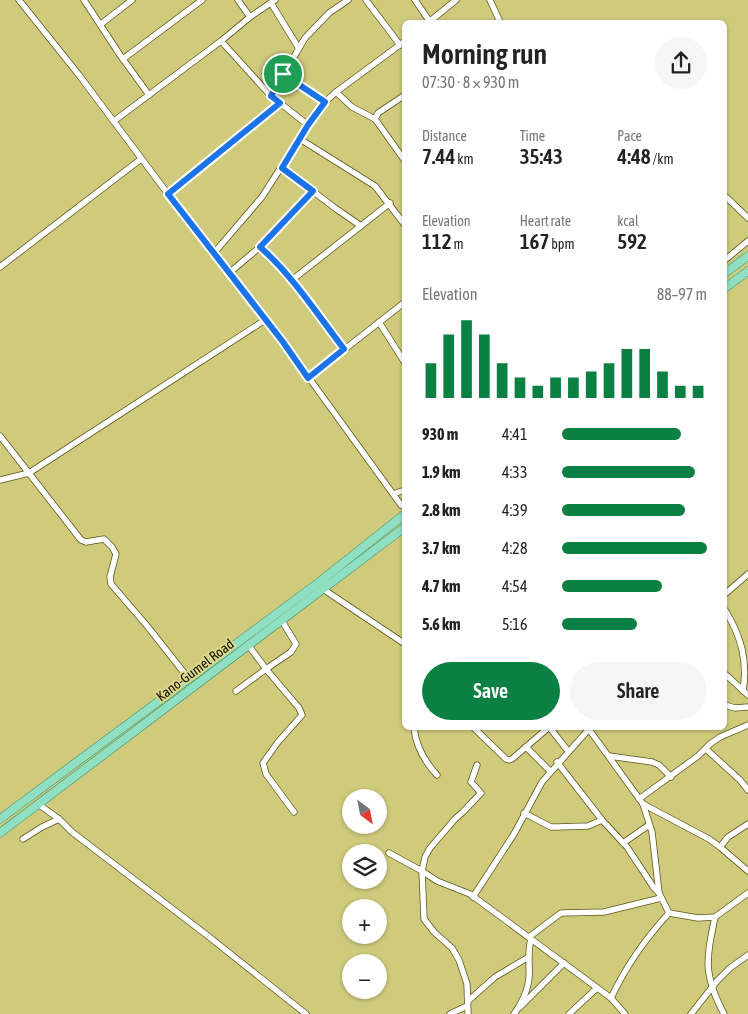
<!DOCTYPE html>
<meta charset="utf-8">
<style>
:root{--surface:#fff;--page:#f6f6f6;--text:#222;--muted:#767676;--accent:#0b8043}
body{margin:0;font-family:"Asap Condensed",sans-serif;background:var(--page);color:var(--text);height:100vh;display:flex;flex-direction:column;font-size:19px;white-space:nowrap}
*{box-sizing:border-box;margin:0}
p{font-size:16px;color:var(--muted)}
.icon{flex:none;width:28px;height:28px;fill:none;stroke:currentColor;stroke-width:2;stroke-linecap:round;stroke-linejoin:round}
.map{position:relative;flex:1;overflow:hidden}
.side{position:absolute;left:402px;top:20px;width:325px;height:710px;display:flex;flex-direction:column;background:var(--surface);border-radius:8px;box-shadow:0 1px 4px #0004}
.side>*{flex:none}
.needle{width:32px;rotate:148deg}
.controls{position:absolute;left:342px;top:789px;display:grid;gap:10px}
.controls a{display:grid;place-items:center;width:45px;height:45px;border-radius:50%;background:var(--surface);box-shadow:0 1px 4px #0004;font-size:25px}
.pin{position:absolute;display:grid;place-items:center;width:42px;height:42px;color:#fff;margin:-21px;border:2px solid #fff;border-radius:50%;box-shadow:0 1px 5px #0007}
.round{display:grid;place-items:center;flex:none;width:52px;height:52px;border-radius:26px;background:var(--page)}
.summary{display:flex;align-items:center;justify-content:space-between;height:85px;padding:0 20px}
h1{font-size:28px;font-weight:600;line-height:38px}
.stats{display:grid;grid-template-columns:repeat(3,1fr);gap:8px;height:85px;padding:5px 20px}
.stats div{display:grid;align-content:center}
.stats b{font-size:21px;font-weight:600}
.stats small{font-size:14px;font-weight:400}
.stats p{font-size:14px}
.chart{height:140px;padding:10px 20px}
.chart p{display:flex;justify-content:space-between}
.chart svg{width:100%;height:90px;margin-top:5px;stroke:var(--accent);stroke-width:6}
.action{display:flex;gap:10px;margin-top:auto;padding:10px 20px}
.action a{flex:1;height:58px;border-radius:30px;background:var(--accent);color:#fff;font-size:20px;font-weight:600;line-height:58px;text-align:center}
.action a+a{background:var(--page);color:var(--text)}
ul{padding:0 20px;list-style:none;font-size:16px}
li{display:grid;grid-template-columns:80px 60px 1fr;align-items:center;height:38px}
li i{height:12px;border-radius:6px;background:var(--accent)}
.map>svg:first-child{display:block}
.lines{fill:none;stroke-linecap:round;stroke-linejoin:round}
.minor-casing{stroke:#5a561a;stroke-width:7}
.major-casing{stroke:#338863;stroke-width:9}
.minor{stroke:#fff;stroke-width:5.5}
.major{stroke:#90dfc2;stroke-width:8}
.route-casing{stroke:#fff;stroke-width:10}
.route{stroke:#1a73e8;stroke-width:6}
.labels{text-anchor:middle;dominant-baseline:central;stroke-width:4;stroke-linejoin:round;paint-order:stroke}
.street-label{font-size:14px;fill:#100e00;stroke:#dcd789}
</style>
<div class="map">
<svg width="748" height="1014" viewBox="0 0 748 1014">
<rect width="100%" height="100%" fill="#cfca7c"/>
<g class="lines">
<defs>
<g id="minor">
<path d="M19,0L79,75L168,194L283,342L401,505L405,507"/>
<path d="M84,0L120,55L149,95"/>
<path d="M238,0L250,17"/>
<path d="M366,0L400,45"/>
<path d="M415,0L430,22"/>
<path d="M490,0L500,22"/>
<path d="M271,3L298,47"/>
<path d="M429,22L456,0"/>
<path d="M101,24L132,0"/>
<path d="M221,41L271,96L308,125"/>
<path d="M123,59L202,0"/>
<path d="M283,74L325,102"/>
<path d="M336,92L352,107L375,119L405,161"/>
<path d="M271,96L305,38L329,13L348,0"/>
<path d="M375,119L378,113L405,95"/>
<path d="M114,121L221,41L250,17L275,0"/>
<path d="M300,139L375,186L405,225"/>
<path d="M282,168L335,208L361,226"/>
<path d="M168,194L280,103"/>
<path d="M725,196L748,218"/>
<path d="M260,247C293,276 317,314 343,349"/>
<path d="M214,253L262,197L308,125L325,102L336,92L405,41"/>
<path d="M725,260L748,241"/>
<path d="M0,267L141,159"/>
<path d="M229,273L260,247L313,191"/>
<path d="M292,280L390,203"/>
<path d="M379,322L405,363"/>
<path d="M308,378L405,302"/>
<path d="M0,436L81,540L86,542L104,539L112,547L116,554L110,577L111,584L148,627L189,679"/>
<path d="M0,480L29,473L265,320"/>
<path d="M393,494L405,490"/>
<path d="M323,589L405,644"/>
<path d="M725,594L748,574"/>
<path d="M725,610C741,636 748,661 743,691"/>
<path d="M249,646L266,669L291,652L296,644L282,621"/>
<path d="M725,674L748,695"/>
<path d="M236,691L266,669L299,708L302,715L278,742L263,763L266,774L294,812"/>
<path d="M725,705L735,708L748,707"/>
<path d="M414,728C416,746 424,761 437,775"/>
<path d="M474,728L506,759L509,760L512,759L548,728"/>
<path d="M550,728L568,751"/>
<path d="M588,728L643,804L652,832L659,893L669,913L698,918L715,917L748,893"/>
<path d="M526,747L550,771"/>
<path d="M706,749L740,780L748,790"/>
<path d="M609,756L652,762L659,765L671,777"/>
<path d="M557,762L602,820L627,847L654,888L659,893"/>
<path d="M639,799L698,756L710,744L720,737L748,725"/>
<path d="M38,804L59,819L72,832L208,936L306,1014"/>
<path d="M643,804L709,839L720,847L748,871"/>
<path d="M524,813L551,827H557L588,826L602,820"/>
<path d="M23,839L42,827L59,819"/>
<path d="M623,843L649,825"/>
<path d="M720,847L728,837L748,824"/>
<path d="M389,853L422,871L437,881L470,894L611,998L625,1014"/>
<path d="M473,897L514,834L542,782L589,729"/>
<path d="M715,917C706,960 703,974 724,1014"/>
<path d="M529,937L561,913L604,912L661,898"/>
<path d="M611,998C626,966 645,939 669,913"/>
<path d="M468,1001L495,977L527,958"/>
<path d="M520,1007L564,963"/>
<path d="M450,1014L467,1006"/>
<path d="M468,1014L467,984L459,960L452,948L434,932L424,919L422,871L425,857L430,848L455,819L463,812L481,793L471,782L477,765"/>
<path d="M514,1014C521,1005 528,990 529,978C530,963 527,955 531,939"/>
<path d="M569,1014L597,988"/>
<path d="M691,1014L717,981L730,968L748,955"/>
</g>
<g id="major">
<path d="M725,273L748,256"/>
<path d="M725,288L748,271"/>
<path d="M0,819L318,583L405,514"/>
<path d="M0,833L405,527"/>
</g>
</defs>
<use href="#minor" class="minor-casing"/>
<use href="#major" class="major-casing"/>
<use href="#minor" class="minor"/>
<use href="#major" class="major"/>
</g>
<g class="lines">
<defs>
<path id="route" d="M283,74L325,102L308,125L282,168L313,191L260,247C293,276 317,314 344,349L308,378L283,342L168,194L280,103L271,96Z"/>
</defs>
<use href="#route" class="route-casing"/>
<use href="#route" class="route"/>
</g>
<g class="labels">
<g class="street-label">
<text transform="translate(195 670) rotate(-37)">Kano-Gumel Road</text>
</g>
</g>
</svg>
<div class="controls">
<a><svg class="needle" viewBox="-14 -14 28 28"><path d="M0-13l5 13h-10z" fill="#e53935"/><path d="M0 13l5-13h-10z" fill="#767676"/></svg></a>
<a><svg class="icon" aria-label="layers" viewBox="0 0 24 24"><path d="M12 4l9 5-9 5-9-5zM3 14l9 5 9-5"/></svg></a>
<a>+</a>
<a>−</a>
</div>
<div class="pin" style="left:283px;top:74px;background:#1e9e55"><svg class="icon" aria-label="arrive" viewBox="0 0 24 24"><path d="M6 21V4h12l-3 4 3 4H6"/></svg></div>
<section class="side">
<div class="summary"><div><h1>Morning run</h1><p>07:30 · 8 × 930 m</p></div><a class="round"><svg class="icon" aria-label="share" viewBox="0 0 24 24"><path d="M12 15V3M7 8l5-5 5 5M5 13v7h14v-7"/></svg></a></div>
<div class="stats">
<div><p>Distance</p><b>7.44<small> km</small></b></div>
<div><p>Time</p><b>35:43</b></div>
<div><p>Pace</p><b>4:48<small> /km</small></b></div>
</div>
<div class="stats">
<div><p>Elevation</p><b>112<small> m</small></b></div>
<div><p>Heart rate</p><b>167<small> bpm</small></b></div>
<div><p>kcal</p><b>592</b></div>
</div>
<div class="chart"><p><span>Elevation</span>88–97 m</p>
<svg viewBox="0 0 160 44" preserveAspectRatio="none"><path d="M5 44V27M15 44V13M25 44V6M35 44V13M45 44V27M55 44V34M65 44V38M75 44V34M85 44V34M95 44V31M105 44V27M115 44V20M125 44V20M135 44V31M145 44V38M155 44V38"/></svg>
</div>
<ul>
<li><b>930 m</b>4:41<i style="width:82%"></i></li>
<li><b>1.9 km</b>4:33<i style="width:92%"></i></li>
<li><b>2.8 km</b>4:39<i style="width:85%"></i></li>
<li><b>3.7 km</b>4:28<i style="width:100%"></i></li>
<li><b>4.7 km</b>4:54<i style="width:69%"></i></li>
<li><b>5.6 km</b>5:16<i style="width:52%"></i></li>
</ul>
<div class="action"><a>Save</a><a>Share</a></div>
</section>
</div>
